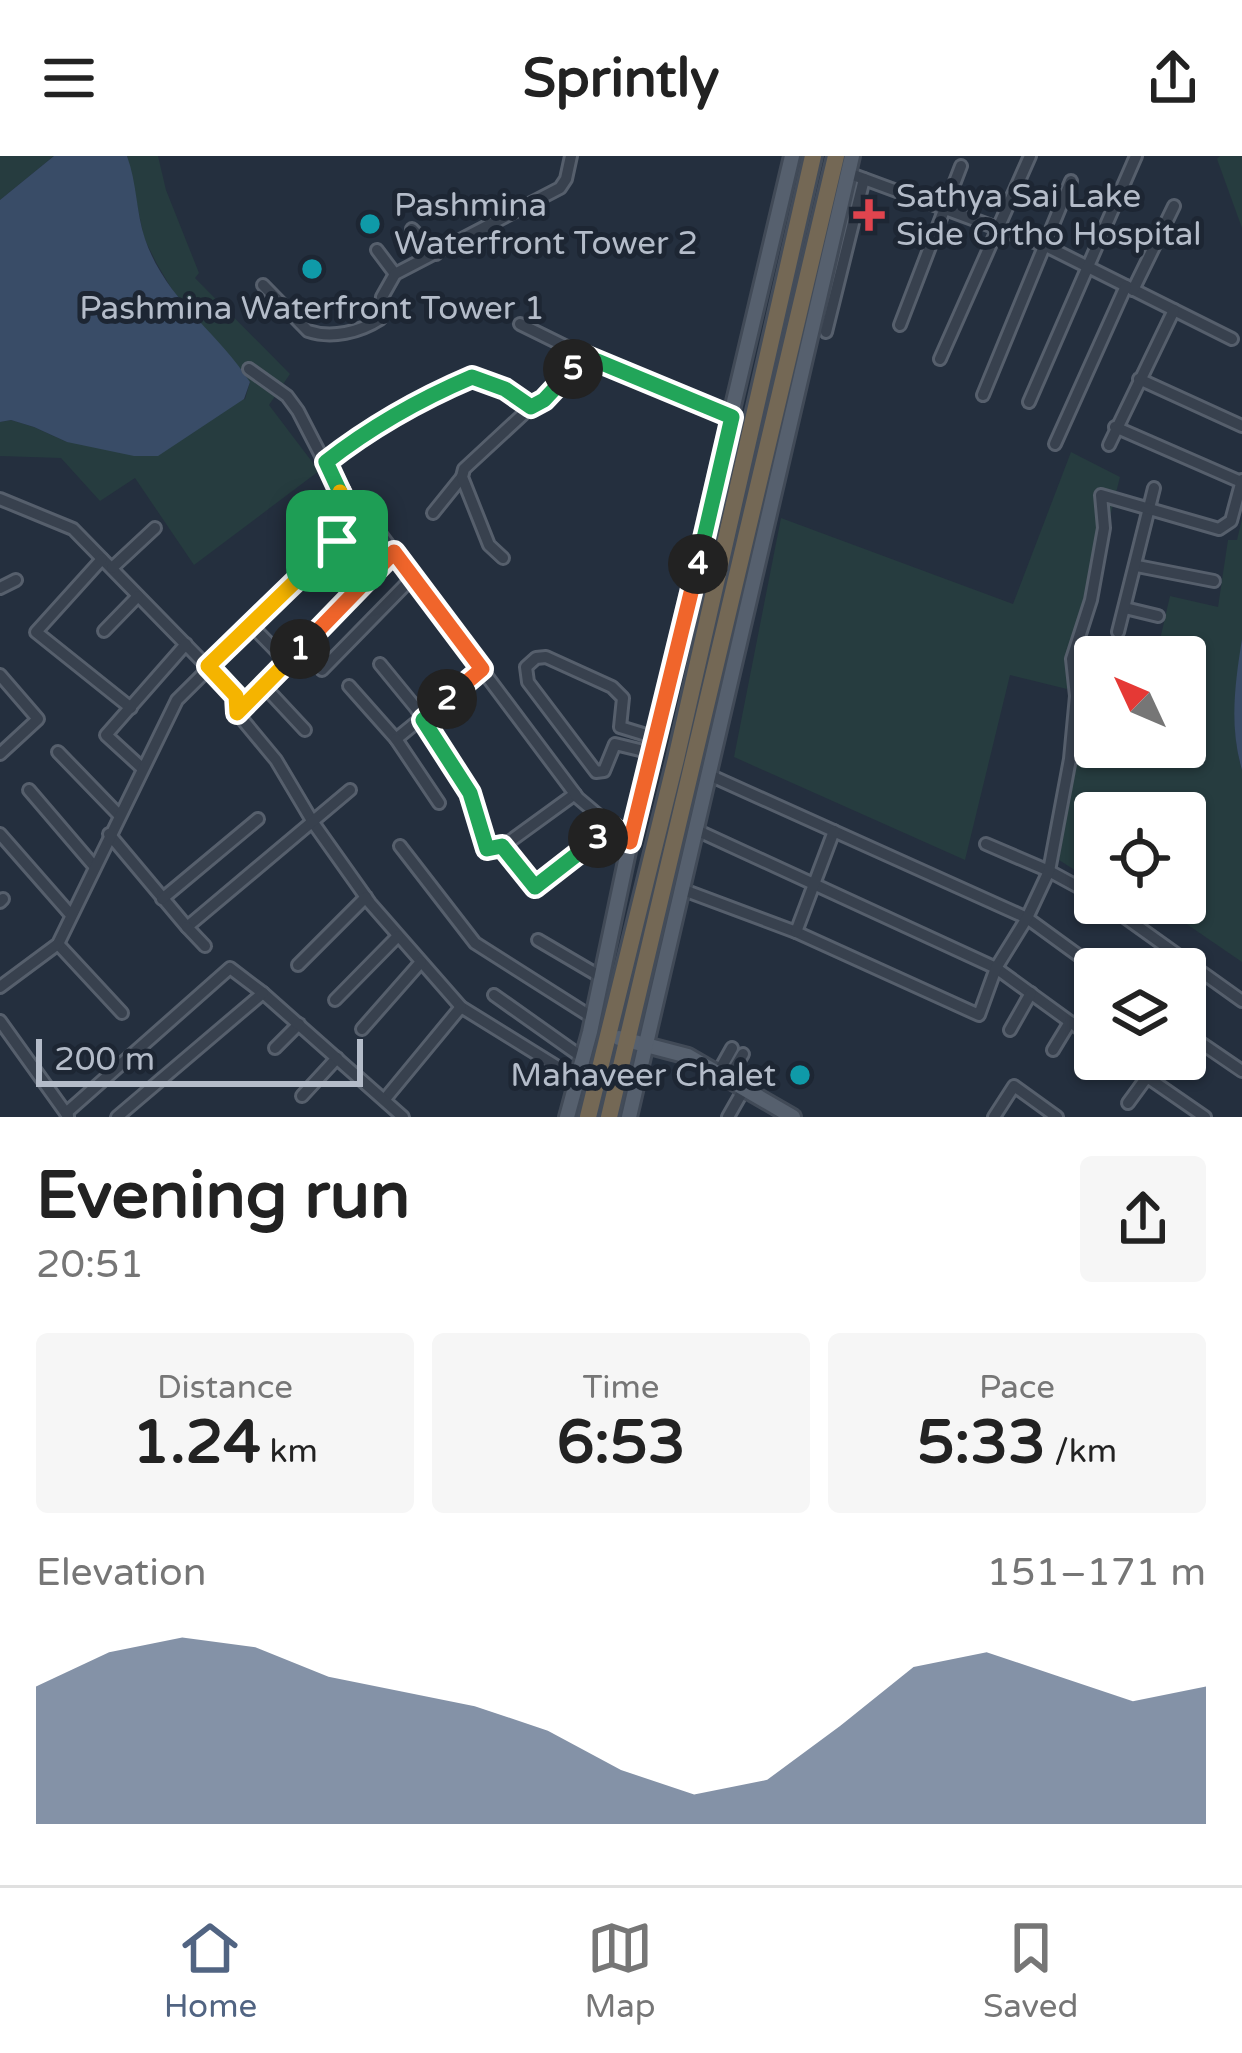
<!DOCTYPE html>
<meta charset="utf-8">
<style>
:root{--surface:#fff;--page:#f6f6f6;--text:#222;--muted:#767676;--line:#e0e0e0;--accent:#516482}
body{margin:0;font-family:"Varela Round",sans-serif;background:var(--page);color:var(--text);height:100vh;display:flex;flex-direction:column;font-size:45px;white-space:nowrap}
*{box-sizing:border-box;margin:0}
p{font-size:39px;color:var(--muted)}
.icon{flex:none;width:66px;height:66px;fill:none;stroke:currentColor;stroke-width:2;stroke-linecap:round;stroke-linejoin:round}
.map{position:relative;height:961px;overflow:hidden}
.side{display:flex;flex-direction:column;background:var(--surface);flex:1}
.side>*{flex:none}
.needle{width:78px;rotate:314deg}
.fabs{position:absolute;left:1074px;top:480px;display:grid;gap:24px}
.fabs a{display:grid;place-items:center;width:132px;height:132px;border-radius:12px;background:var(--surface);box-shadow:0 3px 9px #0004;font-size:60px}
.scale{position:absolute;left:36px;bottom:30px;width:327px;box-sizing:border-box;padding-left:12px;border:6px solid #b4bcc9;border-top:0;font-size:33px;line-height:42px;white-space:nowrap;color:#b4bcc9;-webkit-text-stroke:9px #1d2633;paint-order:stroke}
.pin{position:absolute;display:grid;place-items:center;width:102px;height:102px;color:#fff;margin:-51px;border-radius:24px;box-shadow:0 6px 18px #0006}
.km{position:absolute;width:60px;height:60px;margin:-30px;border-radius:50%;background:#222;color:#fff;font-size:33px;line-height:60px;text-align:center}
.round{display:grid;place-items:center;flex:none;width:126px;height:126px;border-radius:12px;background:var(--page)}
.headline{display:flex;align-items:center;justify-content:space-between;height:204px;padding:0 36px}
h1{font-size:66px;font-weight:700;line-height:90px}
.metrics{display:grid;grid-template-columns:repeat(3,1fr);gap:18px;height:204px;padding:12px 36px}
.metrics div{display:grid;align-content:center;border-radius:12px;background:var(--page);text-align:center}
.metrics b{font-size:60px;font-weight:700}
.metrics small{font-size:33px;font-weight:400}
.metrics p{font-size:33px}
.chart{height:336px;padding:24px 36px}
.chart p{display:flex;justify-content:space-between}
.chart svg{width:100%;height:216px;margin-top:12px;fill:var(--accent);opacity:.7}
header{display:flex;justify-content:space-between;align-items:center;height:156px;padding:0 36px;background:var(--surface);font-size:54px;font-weight:700}
.menu{display:flex;justify-content:space-around;align-items:center;height:168px;border-top:3px solid var(--line);background:var(--surface);font-size:33px;color:var(--muted)}
.menu a{display:grid;justify-items:center;gap:6px}
.menu .active{color:var(--accent)}
.map>svg:first-child{display:block}
.green{fill:#263c3f}
.water{fill:#394c67}
.lines{fill:none;stroke-linecap:round;stroke-linejoin:round}
.minor-casing{stroke:#565f6c;stroke-width:16}
.major-casing{stroke:#414a57;stroke-width:20}
.highway-casing{stroke:#434c59;stroke-width:22}
.minor{stroke:#38414e;stroke-width:10}
.major{stroke:#56606e;stroke-width:14}
.highway{stroke:#746855;stroke-width:16}
.split-1-casing{stroke:#fff;stroke-width:24}
.split-2-casing{stroke:#fff;stroke-width:24}
.split-3-casing{stroke:#fff;stroke-width:24}
.split-4-casing{stroke:#fff;stroke-width:24}
.split-5-casing{stroke:#fff;stroke-width:24}
.split-6-casing{stroke:#fff;stroke-width:24}
.split-7-casing{stroke:#fff;stroke-width:24}
.split-1{stroke:#f5b400;stroke-width:15}
.split-2{stroke:#f0652b;stroke-width:15}
.split-3{stroke:#22a559;stroke-width:15}
.split-4{stroke:#f0652b;stroke-width:15}
.split-5{stroke:#22a559;stroke-width:15}
.split-6{stroke:#22a559;stroke-width:15}
.split-7{stroke:#f5b400;stroke-width:15}
.health-dot{fill:#e0444e;stroke:#1d2633;stroke-width:4.5}
.culture-dot{fill:#0f9aa8;stroke:#1d2633;stroke-width:4.5}
.labels{text-anchor:middle;dominant-baseline:central;stroke-width:10;stroke-linejoin:round;paint-order:stroke}
.poi-label{font-size:33px;fill:#b4bcc9;stroke:#1d2633;text-anchor:start}
</style>
<header><svg class="icon" aria-label="menu" viewBox="0 0 24 24"><path d="M4 6h16M4 12h16M4 18h16"/></svg>Sprintly<svg class="icon" aria-label="share" viewBox="0 0 24 24"><path d="M12 15V3M7 8l5-5 5 5M5 13v7h14v-7"/></svg></header>
<div class="map">
<svg width="1242" height="961" viewBox="0 0 1242 961">
<rect width="100%" height="100%" fill="#242f3e"/>
<g class="green">
<path d="M0,0H54L0,44Z"/>
<path d="M127,0H158L166,34L199,117L195,122L290,218L269,249L319,315L194,409L135,322L100,345L61,302L0,300V266L11,264L34,271L67,286L245,243L250,226L183,152L157,108L144,82Z"/>
<path d="M1220,0H1242V72L1217,3Z"/>
<path d="M1071,296L1120,321L1067,533L1010,519L965,704L734,601L781,362L1013,448Z"/>
<path d="M1242,363C1242,403 1242,445 1242,485C1237,530 1229,570 1242,614V806L1172,758L1177,747H1185V657H1095V727L1059,704L1092,489L1148,501H1095V591H1185V501H1156L1170,440L1218,451L1228,384H1237Z"/>
</g>
<g class="water">
<path d="M54,0H127C137,27 136,56 145,83C166,144 217,175 250,226L244,243L158,300H134L67,286L34,271L11,264L0,266V44Z"/>
<path d="M1242,483V614C1229,570 1235,527 1242,483Z"/>
</g>
<g class="lines">
<defs>
<g id="minor">
<path d="M848,17L1048,91L1232,183"/>
<path d="M412,73L436,98"/>
<path d="M377,94L395,118"/>
<path d="M263,129L308,175C332,183 360,176 380,163L382,141L395,118L560,32L566,23L571,0"/>
<path d="M1133,134L1174,50"/>
<path d="M520,168L585,200L732,261"/>
<path d="M900,169L961,10"/>
<path d="M826,176L864,23"/>
<path d="M940,203L1030,0"/>
<path d="M249,213L287,240L298,255L361,377"/>
<path d="M1139,223L1242,270"/>
<path d="M983,239L1071,25"/>
<path d="M1029,246L1136,0"/>
<path d="M1115,271L1241,326"/>
<path d="M1055,288L1126,130"/>
<path d="M1109,289L1174,154"/>
<path d="M326,306C372,270 418,244 472,222L505,233L531,251L544,244L585,200"/>
<path d="M0,343L73,373L236,540L237,557L276,604L314,668L370,747L461,851L577,923"/>
<path d="M433,357L462,321"/>
<path d="M503,402L489,389L462,321L464,313L531,251"/>
<path d="M102,403L36,476L131,552"/>
<path d="M1137,410L1214,425"/>
<path d="M112,412L155,372"/>
<path d="M0,432L16,424"/>
<path d="M1125,452L1158,460"/>
<path d="M251,469L287,506"/>
<path d="M104,475L138,440"/>
<path d="M1118,476L1154,332"/>
<path d="M380,508L416,552L470,637L487,693L498,694L575,638"/>
<path d="M322,514L413,421"/>
<path d="M0,519L38,563L0,598"/>
<path d="M264,530L305,574"/>
<path d="M349,530L396,583L482,513"/>
<path d="M237,557L394,396"/>
<path d="M396,583L439,647"/>
<path d="M58,596L118,658"/>
<path d="M652,597L615,588L604,615L596,616L528,526L526,511L536,502L546,501L612,531L623,542L620,571L656,582"/>
<path d="M142,612L106,579L186,488"/>
<path d="M707,618L1027,762L1097,813"/>
<path d="M29,634L94,710"/>
<path d="M694,673L996,812L1095,884"/>
<path d="M0,678L71,759"/>
<path d="M109,678L187,771L350,634"/>
<path d="M986,688L1049,715L1095,740"/>
<path d="M400,690L475,787L593,862"/>
<path d="M503,690L531,729L538,731L612,671"/>
<path d="M681,733L796,776L979,859L996,812L1027,762L1049,715L1070,603L1076,540L1072,503L1091,444L1104,372L1101,339L1219,373L1231,365L1242,324"/>
<path d="M162,743L258,663"/>
<path d="M0,746L3,743"/>
<path d="M1105,747L1242,845"/>
<path d="M187,771L205,790"/>
<path d="M796,776L834,675"/>
<path d="M538,784L601,821"/>
<path d="M58,788L122,857"/>
<path d="M298,809L366,741"/>
<path d="M0,831L58,788L177,544L337,385L376,372L578,642L630,686"/>
<path d="M494,839L583,902"/>
<path d="M335,844L398,780"/>
<path d="M0,865L68,960"/>
<path d="M362,873L421,806"/>
<path d="M1010,874L1031,837"/>
<path d="M1185,876L1242,915"/>
<path d="M275,892L299,868"/>
<path d="M1053,894L1070,866"/>
<path d="M1121,903L1205,961"/>
<path d="M718,917L732,892"/>
<path d="M728,923L743,898"/>
<path d="M302,940L337,902"/>
<path d="M385,943L461,851"/>
<path d="M1128,947L1147,921"/>
<path d="M66,957L230,812L263,837L403,961"/>
<path d="M117,961L263,837"/>
<path d="M728,961L744,933"/>
<path d="M994,961L1014,930L1057,961"/>
</g>
<g id="major">
<path d="M619,882L688,900L793,961"/>
<path d="M567,961L590,876L630,686L792,0"/>
<path d="M629,961L852,0"/>
</g>
<g id="highway">
<path d="M588,961L676,603L813,0"/>
<path d="M609,961L836,0"/>
</g>
</defs>
<use href="#minor" class="minor-casing"/>
<use href="#major" class="major-casing"/>
<use href="#highway" class="highway-casing"/>
<use href="#minor" class="minor"/>
<use href="#major" class="major"/>
<use href="#highway" class="highway"/>
</g>
<g class="lines">
<defs>
<path id="split-1" d="M300,493L237,557L236,540L208,510L337,385"/>
<path id="split-2" d="M300,493L394,396L482,513L447,543"/>
<path id="split-3" d="M447,543L423,564L470,637L487,693L502,690L535,731L598,682"/>
<path id="split-4" d="M598,682L612,671L630,686L698,408"/>
<path id="split-5" d="M573,213L585,200L732,261L698,408"/>
<path id="split-6" d="M340,336L326,306C372,270 418,244 472,221L505,233L531,251L544,244L573,213"/>
<path id="split-7" d="M337,385L361,377L340,336"/>
</defs>
<use href="#split-1" class="split-1-casing"/>
<use href="#split-2" class="split-2-casing"/>
<use href="#split-3" class="split-3-casing"/>
<use href="#split-4" class="split-4-casing"/>
<use href="#split-5" class="split-5-casing"/>
<use href="#split-6" class="split-6-casing"/>
<use href="#split-7" class="split-7-casing"/>
<use href="#split-1" class="split-1"/>
<use href="#split-2" class="split-2"/>
<use href="#split-3" class="split-3"/>
<use href="#split-4" class="split-4"/>
<use href="#split-5" class="split-5"/>
<use href="#split-6" class="split-6"/>
<use href="#split-7" class="split-7"/>
</g>
<path class="health-dot" d="M863 41h12v12h12v12h-12v12h-12v-12h-12v-12h12z"/>
<g class="culture-dot">
<circle cx="370" cy="68" r="12"/>
<circle cx="312" cy="113" r="12"/>
<circle cx="800" cy="919" r="12"/>
</g>
<g class="labels">
<g class="poi-label">
<text x="896" y="40">Sathya Sai Lake<tspan x="896" dy="38">Side Ortho Hospital</tspan></text>
<text x="394" y="49">Pashmina<tspan x="394" dy="38">Waterfront Tower 2</tspan></text>
<text x="312" y="152" text-anchor="middle">Pashmina Waterfront Tower 1</text>
<text x="776" y="919" text-anchor="end">Mahaveer Chalet</text>
</g>
</g>
</svg>
<div class="fabs">
<a><svg class="needle" viewBox="-14 -14 28 28"><path d="M0-13l5 13h-10z" fill="#e53935"/><path d="M0 13l5-13h-10z" fill="#767676"/></svg></a>
<a><svg class="icon" aria-label="locate" viewBox="0 0 24 24"><circle cx="12" cy="12" r="6"/><path d="M12 2v4M12 18v4M2 12h4M18 12h4"/></svg></a>
<a><svg class="icon" aria-label="layers" viewBox="0 0 24 24"><path d="M12 4l9 5-9 5-9-5zM3 14l9 5 9-5"/></svg></a>
</div>
<div class="scale">200 m</div>
<div class="pin" style="left:337px;top:385px;background:#1e9e55"><svg class="icon" aria-label="arrive" viewBox="0 0 24 24"><path d="M6 21V4h12l-3 4 3 4H6"/></svg></div>
<b class="km" style="left:300px;top:493px">1</b>
<b class="km" style="left:447px;top:543px">2</b>
<b class="km" style="left:598px;top:682px">3</b>
<b class="km" style="left:698px;top:408px">4</b>
<b class="km" style="left:573px;top:213px">5</b>
</div>
<section class="side">
<div class="headline"><div><h1>Evening run</h1><p>20:51</p></div><a class="round"><svg class="icon" aria-label="share" viewBox="0 0 24 24"><path d="M12 15V3M7 8l5-5 5 5M5 13v7h14v-7"/></svg></a></div>
<div class="metrics">
<div><p>Distance</p><b>1.24<small> km</small></b></div>
<div><p>Time</p><b>6:53</b></div>
<div><p>Pace</p><b>5:33<small> /km</small></b></div>
</div>
<div class="chart"><p><span>Elevation</span>151–171 m</p>
<svg viewBox="0 0 160 44" preserveAspectRatio="none"><path d="M0 44V16L10 9L20 6L30 8L40 14L50 17L60 20L70 25L80 33L90 38L100 35L110 24L120 12L130 9L140 14L150 19L160 16V44z"/></svg>
</div>
</section>
<nav class="menu">
<a class="active"><svg class="icon" aria-label="home" viewBox="0 0 24 24"><path d="M3 11l9-7 9 7M6 9v11h12V9"/></svg>Home</a>
<a><svg class="icon" aria-label="map" viewBox="0 0 24 24"><path d="M3 6l6-2 6 2 6-2v14l-6 2-6-2-6 2zM9 4v14M15 6v14"/></svg>Map</a>
<a><svg class="icon" aria-label="saved" viewBox="0 0 24 24"><path d="M7 4h10v16l-5-4-5 4z"/></svg>Saved</a>
</nav>
